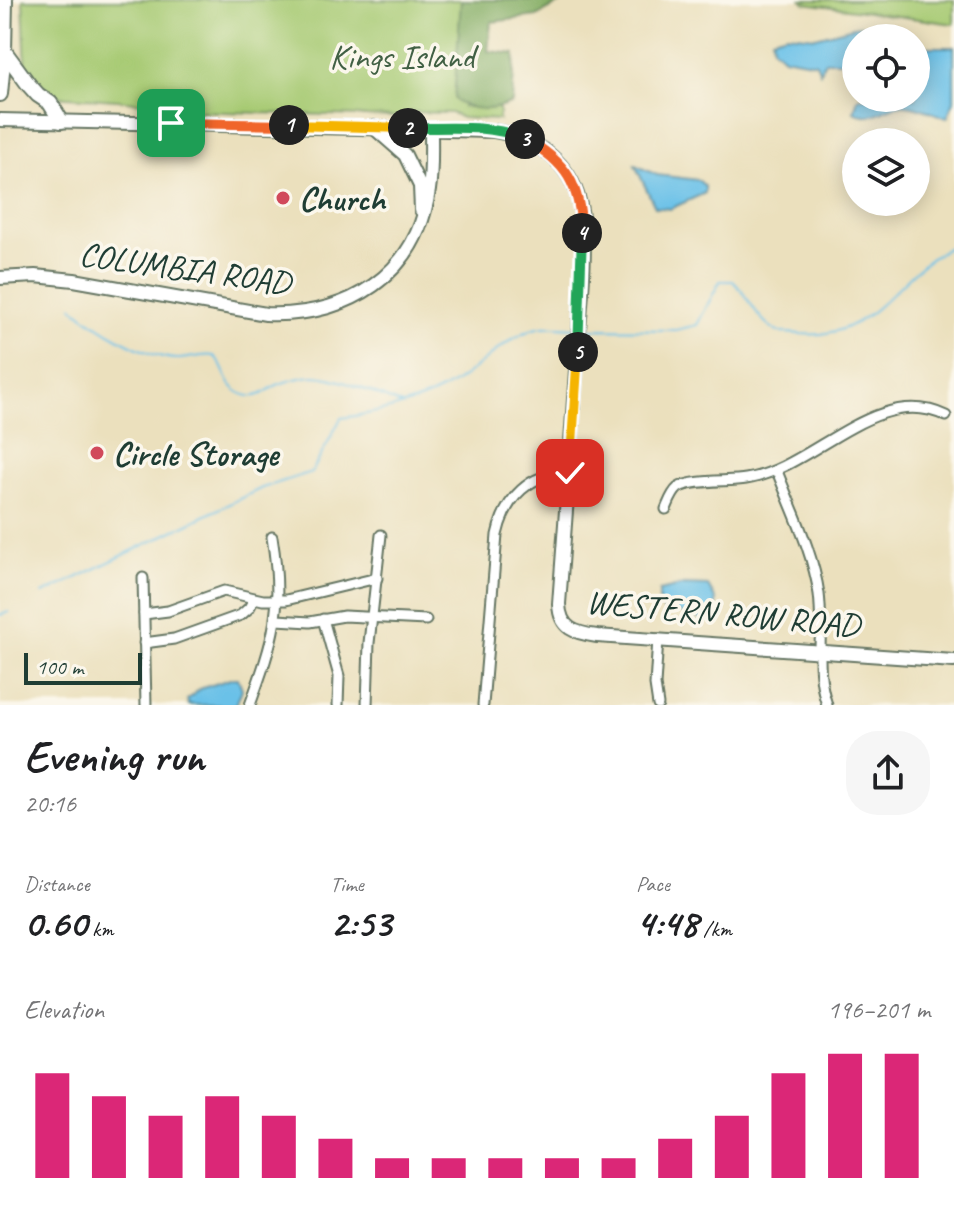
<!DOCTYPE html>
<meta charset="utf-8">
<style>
:root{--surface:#fff;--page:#f6f6f6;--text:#202124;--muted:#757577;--accent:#db2777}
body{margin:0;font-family:Caveat,sans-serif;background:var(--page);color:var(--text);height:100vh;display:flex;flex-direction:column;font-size:30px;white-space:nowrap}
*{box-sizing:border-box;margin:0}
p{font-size:26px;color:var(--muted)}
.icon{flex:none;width:44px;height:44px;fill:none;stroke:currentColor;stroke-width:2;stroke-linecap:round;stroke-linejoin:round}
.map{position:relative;height:705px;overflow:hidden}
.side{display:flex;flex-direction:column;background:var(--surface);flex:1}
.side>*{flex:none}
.tools{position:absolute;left:842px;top:24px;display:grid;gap:16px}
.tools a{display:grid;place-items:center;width:88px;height:88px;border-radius:50%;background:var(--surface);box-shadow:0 4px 20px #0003;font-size:40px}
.scale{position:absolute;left:24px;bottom:20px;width:118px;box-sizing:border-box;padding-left:8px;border:4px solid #1f3d34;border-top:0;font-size:22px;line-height:28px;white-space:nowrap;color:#1f3d34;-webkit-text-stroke:6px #fbf7ec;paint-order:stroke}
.pin{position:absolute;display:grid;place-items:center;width:68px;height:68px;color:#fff;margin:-34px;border-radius:16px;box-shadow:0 4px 12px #0006}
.km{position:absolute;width:40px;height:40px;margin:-20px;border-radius:50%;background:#222;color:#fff;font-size:22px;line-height:40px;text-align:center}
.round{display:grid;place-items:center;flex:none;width:84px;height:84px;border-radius:32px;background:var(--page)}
.overview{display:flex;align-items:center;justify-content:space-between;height:136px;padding:0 24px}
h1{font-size:44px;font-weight:600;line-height:60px}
.metrics{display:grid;grid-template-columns:repeat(3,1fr);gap:12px;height:136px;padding:8px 24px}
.metrics div{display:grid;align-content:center}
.metrics b{font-size:40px;font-weight:600}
.metrics small{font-size:22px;font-weight:400}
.metrics p{font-size:22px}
.chart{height:224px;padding:16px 24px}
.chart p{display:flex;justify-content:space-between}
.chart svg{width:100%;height:144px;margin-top:8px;stroke:var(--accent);stroke-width:6}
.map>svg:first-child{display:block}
.green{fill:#a7ca73;stroke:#638454;stroke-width:2}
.forest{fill:#85ae65;stroke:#52764c;stroke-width:2}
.water{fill:#6bc1e8;stroke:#457f8e;stroke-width:2}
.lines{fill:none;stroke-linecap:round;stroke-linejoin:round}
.stream{stroke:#6bc1e8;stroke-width:2}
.minor-casing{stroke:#667664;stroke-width:13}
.tertiary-casing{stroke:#667664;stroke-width:16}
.primary-casing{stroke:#667664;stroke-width:18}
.minor{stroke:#fff;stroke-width:9}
.tertiary{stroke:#fff;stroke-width:12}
.primary{stroke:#fff;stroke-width:14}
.split-1-casing{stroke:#fff;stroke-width:16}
.split-2-casing{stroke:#fff;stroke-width:16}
.split-3-casing{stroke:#fff;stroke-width:16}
.split-4-casing{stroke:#fff;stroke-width:16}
.split-5-casing{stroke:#fff;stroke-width:16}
.split-6-casing{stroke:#fff;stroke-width:16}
.split-1{stroke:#f0652b;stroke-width:10}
.split-2{stroke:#f5b400;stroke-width:10}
.split-3{stroke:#22a559;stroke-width:10}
.split-4{stroke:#f0652b;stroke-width:10}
.split-5{stroke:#22a559;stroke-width:10}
.split-6{stroke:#f5b400;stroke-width:10}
.poi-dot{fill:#d1495b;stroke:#fbf7ec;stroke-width:3}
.labels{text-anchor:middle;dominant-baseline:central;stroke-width:7;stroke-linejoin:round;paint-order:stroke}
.park-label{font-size:34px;fill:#416044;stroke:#fbf7ec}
.poi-label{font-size:34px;font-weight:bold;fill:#1f3d34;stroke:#fbf7ec;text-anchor:start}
.street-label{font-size:34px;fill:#1f3d34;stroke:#fbf7ec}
</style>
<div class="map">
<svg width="954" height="705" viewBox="0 0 954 705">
<rect width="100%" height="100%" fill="#fbf7ec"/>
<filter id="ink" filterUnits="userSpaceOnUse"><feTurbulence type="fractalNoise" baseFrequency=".0125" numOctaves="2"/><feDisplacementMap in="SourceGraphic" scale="16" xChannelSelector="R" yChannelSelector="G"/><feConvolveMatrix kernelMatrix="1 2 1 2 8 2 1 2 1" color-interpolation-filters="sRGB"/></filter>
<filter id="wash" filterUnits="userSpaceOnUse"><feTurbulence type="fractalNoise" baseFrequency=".006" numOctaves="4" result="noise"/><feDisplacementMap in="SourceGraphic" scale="32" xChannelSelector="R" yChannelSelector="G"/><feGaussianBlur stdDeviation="1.8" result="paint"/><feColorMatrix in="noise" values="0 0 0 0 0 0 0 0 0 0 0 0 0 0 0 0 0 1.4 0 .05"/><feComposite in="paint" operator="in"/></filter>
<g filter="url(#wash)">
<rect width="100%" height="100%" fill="#ebe0bd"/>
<g class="green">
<path d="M23,0H463V107L499,108V120L462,118L451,113L410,112L399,117L188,111L168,106L118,100L51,96L38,89L26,71Z"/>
<path d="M802,0H954V24L805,3Z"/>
</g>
<path class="forest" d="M461,0H566L537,16L491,22L488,51L515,54L512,103C494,111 469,112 454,99Z"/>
<g class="water">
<path d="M861,25L895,38H856V68L844,61H825L820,72L816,63L784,57L773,48L772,38L787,34L816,37Z"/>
<path d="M916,47H954V101L947,118C934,114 916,104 903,105C882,106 878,122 854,112L858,98H916Z"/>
<path d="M635,165L657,175L698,180L705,186V193L670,209L655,207Z"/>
<path d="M684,585L708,586L716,600V616L707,621L674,611L665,612L659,602V591Z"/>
<path d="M233,678H238L242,689L236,705H189L187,700L200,689Z"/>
</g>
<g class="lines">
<g class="stream">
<path d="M72,306C95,327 146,358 177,359C190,359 201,354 214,356C226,365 224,392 249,396C261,398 268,389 277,385C287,381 304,376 314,376C336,376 381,396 402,405"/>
<path d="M585,329L676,330L697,325L720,281H733C749,296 756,320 777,331C783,334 794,333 801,334C876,341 894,272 954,245"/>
<path d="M43,594L262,488L312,472L341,418C377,413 411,406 444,389C474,374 495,346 526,332C541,324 559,327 575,328"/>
<path d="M0,615L9,612"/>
</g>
</g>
</g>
<g filter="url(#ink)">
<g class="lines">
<defs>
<g id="minor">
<path d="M777,471C792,510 813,552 819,594C824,633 814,666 827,705"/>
<path d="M666,509C669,502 672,493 678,488C691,479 729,482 746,479C812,469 877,382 946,416"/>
<path d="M143,578L146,705"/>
<path d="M144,614L168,611L224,591L263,600H286L377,578"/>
<path d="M323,619L339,676L338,705"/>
<path d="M277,620L310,622L344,616L426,620"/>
<path d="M658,639L655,685L658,705"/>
<path d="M144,643L174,639L241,615L249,608L254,599"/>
<path d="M250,705C274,638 284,609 272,537"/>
<path d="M367,705L369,643L381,535"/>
<path d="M483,705L497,535C505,498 530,472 570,473"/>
</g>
<g id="tertiary">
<path d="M0,120L494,131C531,136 565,158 577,194C590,232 581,300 578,341C572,429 566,516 559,604C560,629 575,633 597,636L954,661"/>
<path d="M373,127L405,155L420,186L421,210"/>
<path d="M0,278L35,276L74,280L266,314C347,317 417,276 429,190C432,170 431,149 431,129"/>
</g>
<g id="primary">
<path d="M4,51L29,85L38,95L50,103L61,121"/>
<path d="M0,94L4,51L5,0"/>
</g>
</defs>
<use href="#minor" class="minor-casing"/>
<use href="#tertiary" class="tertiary-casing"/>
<use href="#primary" class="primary-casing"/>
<use href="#minor" class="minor"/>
<use href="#tertiary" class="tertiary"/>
<use href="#primary" class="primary"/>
</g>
</g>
<g class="lines" filter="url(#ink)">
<defs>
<path id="split-1" d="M171,123L289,125"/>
<path id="split-2" d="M289,125L408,128"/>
<path id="split-3" d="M408,128C444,129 491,123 525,139"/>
<path id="split-4" d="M525,139C567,162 580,185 582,233"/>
<path id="split-5" d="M578,352L582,233"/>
<path id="split-6" d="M570,473L578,352"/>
</defs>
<use href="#split-1" class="split-1-casing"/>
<use href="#split-2" class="split-2-casing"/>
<use href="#split-3" class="split-3-casing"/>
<use href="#split-4" class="split-4-casing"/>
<use href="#split-5" class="split-5-casing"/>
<use href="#split-6" class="split-6-casing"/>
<use href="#split-1" class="split-1"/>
<use href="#split-2" class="split-2"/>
<use href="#split-3" class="split-3"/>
<use href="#split-4" class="split-4"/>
<use href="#split-5" class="split-5"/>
<use href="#split-6" class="split-6"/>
</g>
<g class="poi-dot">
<circle cx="283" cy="198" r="8"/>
<circle cx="97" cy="453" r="8"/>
</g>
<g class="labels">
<g class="park-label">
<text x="402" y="56">Kings Island</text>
</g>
<g class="poi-label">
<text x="299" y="198">Church</text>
<text x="113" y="453">Circle Storage</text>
</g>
<g class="street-label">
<text transform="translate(185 268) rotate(8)">COLUMBIA ROAD</text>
<text transform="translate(723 613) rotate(5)">WESTERN ROW ROAD</text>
</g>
</g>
</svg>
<div class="tools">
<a><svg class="icon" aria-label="locate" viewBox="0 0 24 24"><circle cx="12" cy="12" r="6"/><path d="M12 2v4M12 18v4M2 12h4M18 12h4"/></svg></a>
<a><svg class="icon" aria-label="layers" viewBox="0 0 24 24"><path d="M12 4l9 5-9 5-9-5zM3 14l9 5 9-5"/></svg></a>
</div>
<div class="scale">100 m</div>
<div class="pin" style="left:171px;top:123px;background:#1e9e55"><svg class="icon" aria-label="arrive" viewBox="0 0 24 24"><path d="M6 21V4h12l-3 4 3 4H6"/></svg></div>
<div class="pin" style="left:570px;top:473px;background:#d93025"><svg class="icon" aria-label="check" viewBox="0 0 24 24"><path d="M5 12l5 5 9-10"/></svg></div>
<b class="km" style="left:289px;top:125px">1</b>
<b class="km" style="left:408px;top:128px">2</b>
<b class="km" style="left:525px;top:139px">3</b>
<b class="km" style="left:582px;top:233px">4</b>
<b class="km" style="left:578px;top:352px">5</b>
</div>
<section class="side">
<div class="overview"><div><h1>Evening run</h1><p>20:16</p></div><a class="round"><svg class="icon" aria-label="share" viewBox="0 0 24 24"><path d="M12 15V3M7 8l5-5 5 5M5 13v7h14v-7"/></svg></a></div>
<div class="metrics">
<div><p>Distance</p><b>0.60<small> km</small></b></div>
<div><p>Time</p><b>2:53</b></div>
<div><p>Pace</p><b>4:48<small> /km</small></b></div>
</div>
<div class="chart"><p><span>Elevation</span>196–201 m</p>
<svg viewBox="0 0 160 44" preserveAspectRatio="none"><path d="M5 44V12M15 44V19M25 44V25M35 44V19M45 44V25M55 44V32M65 44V38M75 44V38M85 44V38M95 44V38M105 44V38M115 44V32M125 44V25M135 44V12M145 44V6M155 44V6"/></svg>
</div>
</section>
